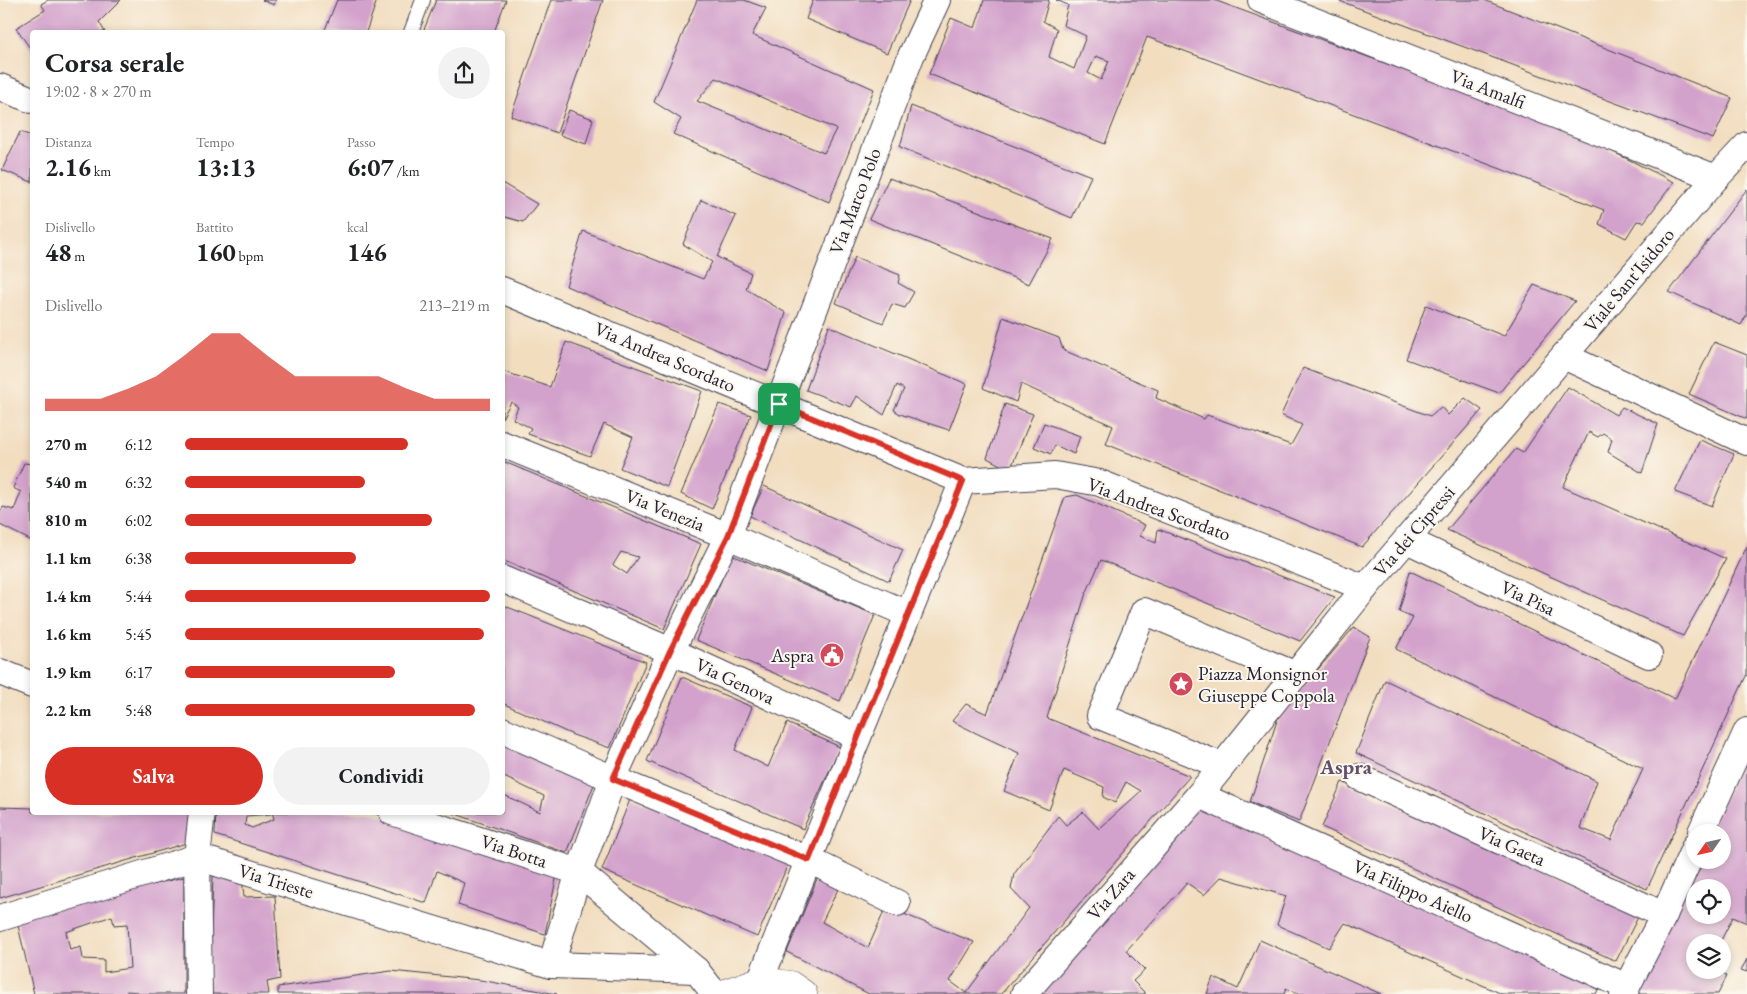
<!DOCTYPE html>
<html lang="it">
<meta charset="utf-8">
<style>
:root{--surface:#fff;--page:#f2f2f2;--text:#202124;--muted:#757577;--accent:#d93025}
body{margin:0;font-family:"EB Garamond",serif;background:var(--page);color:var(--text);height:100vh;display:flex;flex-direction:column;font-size:19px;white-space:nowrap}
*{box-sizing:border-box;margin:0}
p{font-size:16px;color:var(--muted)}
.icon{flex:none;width:28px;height:28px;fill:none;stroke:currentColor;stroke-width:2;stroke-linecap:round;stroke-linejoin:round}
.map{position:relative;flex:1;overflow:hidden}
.side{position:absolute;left:30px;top:30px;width:475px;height:785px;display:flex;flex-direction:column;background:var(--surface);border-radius:5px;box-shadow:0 2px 8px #0003}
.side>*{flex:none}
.needle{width:32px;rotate:236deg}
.buttons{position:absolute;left:1686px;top:824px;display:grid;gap:10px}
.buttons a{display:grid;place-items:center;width:45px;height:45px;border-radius:50%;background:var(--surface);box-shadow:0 2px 8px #0003;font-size:25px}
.pin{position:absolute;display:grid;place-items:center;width:42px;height:42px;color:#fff;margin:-21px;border-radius:10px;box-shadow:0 2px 8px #0006}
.round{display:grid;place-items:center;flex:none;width:52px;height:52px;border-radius:26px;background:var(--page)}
.head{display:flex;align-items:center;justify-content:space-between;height:85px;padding:0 15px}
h1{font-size:28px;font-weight:700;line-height:38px}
.stats{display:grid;grid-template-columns:repeat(3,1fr);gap:8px;height:85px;padding:5px 15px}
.stats div{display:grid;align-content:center}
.stats b{font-size:25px;font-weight:700}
.stats small{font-size:14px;font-weight:400}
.stats p{font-size:14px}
.chart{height:140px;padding:10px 15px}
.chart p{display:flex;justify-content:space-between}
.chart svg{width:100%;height:90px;margin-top:5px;fill:var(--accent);opacity:.7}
.cta{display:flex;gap:10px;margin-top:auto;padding:10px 15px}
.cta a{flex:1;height:58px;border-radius:30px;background:var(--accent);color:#fff;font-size:20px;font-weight:700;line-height:58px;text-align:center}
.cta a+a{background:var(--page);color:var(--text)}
ul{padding:0 15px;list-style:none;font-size:16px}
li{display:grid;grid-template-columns:80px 60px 1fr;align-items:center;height:38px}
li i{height:12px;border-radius:6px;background:var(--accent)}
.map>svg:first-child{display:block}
.building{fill:#d3a2cc;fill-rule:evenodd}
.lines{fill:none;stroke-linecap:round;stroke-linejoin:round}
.service-casing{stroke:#413e4f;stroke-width:16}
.minor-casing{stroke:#413e4f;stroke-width:28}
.tertiary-casing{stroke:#413e4f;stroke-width:29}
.service{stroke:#fff;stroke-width:14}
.minor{stroke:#fff;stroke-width:26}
.tertiary{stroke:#fff;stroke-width:28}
.route-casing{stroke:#fff;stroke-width:10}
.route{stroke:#d93025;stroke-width:6}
.labels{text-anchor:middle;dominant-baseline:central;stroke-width:4;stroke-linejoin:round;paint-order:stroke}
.street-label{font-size:19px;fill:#22223b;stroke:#fbf7ec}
.poi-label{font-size:19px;fill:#22223b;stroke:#fbf7ec;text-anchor:end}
.quarter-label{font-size:21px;font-weight:bold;fill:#604f6e;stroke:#fbf7ec}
</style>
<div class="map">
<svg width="1747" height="994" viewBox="0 0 1747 994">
<rect width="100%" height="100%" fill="#fbf7ec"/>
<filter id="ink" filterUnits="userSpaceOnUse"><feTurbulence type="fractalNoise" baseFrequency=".02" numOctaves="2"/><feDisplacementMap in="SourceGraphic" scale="10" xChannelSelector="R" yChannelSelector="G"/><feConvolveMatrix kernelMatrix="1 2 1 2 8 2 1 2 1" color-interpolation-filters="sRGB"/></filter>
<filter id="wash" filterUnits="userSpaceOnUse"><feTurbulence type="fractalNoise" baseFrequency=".0096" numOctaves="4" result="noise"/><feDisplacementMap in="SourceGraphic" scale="20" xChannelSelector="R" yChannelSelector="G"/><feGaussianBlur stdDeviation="1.12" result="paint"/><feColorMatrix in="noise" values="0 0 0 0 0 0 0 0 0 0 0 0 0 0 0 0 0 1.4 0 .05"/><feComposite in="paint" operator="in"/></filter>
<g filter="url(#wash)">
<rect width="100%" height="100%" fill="#f2ddbf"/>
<g id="blocks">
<g class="building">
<path d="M48,0H121L99,22L105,32H32V51L16,28L45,10L41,4Z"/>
<path d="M262,0H276L274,5Z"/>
<path d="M337,0H377L366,32H324Z"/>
<path d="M436,0H506L494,32H423Z"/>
<path d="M551,0H603L557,133L511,116Z"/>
<path d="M697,0H744L766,8L752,35L874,89L829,202L673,134L681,119L654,102ZM716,78L836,129L824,153L697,101Z"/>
<path d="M813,0H910L887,53L806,19Z"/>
<path d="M984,0H1049L1043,21L1057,29L1049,57L1074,69L1086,36L1063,25L1068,5L1056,0H1214L1517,112L1593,142L1674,182L1644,222L1637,221L1626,238L1599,224L1604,210L1501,169L1147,37L1105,144L929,74L951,18L975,28ZM1096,56L1109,61L1101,80L1088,73Z"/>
<path d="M1337,0H1484L1732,98L1713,139Z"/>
<path d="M911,106L1091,176L1072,218L900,147Z"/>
<path d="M569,110L593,119L586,144L560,135Z"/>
<path d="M20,132L32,136V182L2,170Z"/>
<path d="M889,178L1053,239L1029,284L869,219Z"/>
<path d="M502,183L537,204L523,222L505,217L502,221Z"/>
<path d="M1747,189V314L1741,325L1669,292Z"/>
<path d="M701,200L736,216L717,257L751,273L746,289L786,313L768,371L566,286L583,231L703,279L712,262L683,244Z"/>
<path d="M855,257L900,275L898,283L914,292L905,308L892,304L883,323L836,303Z"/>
<path d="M1534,285L1575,301L1499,393L1406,359L1426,305L1504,336Z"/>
<path d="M1003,317L1059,338L1063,350L1158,390L1156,398L1204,419L1207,415L1291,445L1302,425L1281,415L1303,368L1430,416L1441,407L1448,415L1465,398L1482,410L1362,547L1106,444L1113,426L1021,384L1016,402L983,388Z"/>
<path d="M829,326L967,384L949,430L900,414L894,410L904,389L897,385L884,415L857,396L851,407L806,390Z"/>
<path d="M566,342L702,391L667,487L620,468L633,437L604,424L590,456L528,434L531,428L513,419L518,407L511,402L502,418V371L550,387Z"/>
<path d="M1714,342L1747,355V419L1689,394Z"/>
<path d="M1568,387L1616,415L1622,407L1658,424L1642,473L1608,452L1612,439L1603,433L1598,437L1589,432L1563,487L1726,559L1683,636L1447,530L1516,449L1523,453Z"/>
<path d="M719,404L751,415L712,509L681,494Z"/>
<path d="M1005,404L1033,414L1010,470L987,458Z"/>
<path d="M1044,423L1080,436L1074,454L1055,445L1051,454L1034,447Z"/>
<path d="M1700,440L1734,454L1712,506L1675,492Z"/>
<path d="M502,461L701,544L664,629L502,560ZM621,552L638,557L627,574L613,565Z"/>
<path d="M24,463L32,464V541L0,525V513L3,507L14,510L21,492L13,488Z"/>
<path d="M764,486L903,550L889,581L750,516Z"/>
<path d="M1077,495L1145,525L1140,536L1156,543L1158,529L1335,597L1300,641L1101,560L1085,596L1047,718L1190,776L1001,994H869L787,952L817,879L840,885L822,922L868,948L886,907L974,942L950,981L966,993L1029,908L1011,889L1014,874L1058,816L1066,825L1083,812L1099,829L1141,791L1126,782L1115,803L1103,797L1104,787L1064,770L1049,810L1004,791L1019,753L978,734L952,721L966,704L987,714L1065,497Z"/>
<path d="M1747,546V674L1647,889L1356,753L1385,680L1597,781L1580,828L1611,840L1643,769L1396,649L1413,618L1399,612L1410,571L1675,699Z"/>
<path d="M732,555L875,615L840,701L696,640Z"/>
<path d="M505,606L646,662L610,748L573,735L502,703V612Z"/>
<path d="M1354,627L1370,637L1299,822L1250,802L1279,715Z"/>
<path d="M682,677L752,707L735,750L768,767L787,723L840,747L803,829L647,761Z"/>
<path d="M502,744L595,782L567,853L453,813L502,812V794L540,812L544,796L502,776Z"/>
<path d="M1747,750V923L1733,917L1720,942H1695V970H1719L1727,976L1718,994H1631L1696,860H1722V832H1709ZM1695,888H1722V915H1695Z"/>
<path d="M1342,782L1641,911L1616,961L1322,827Z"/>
<path d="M631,797L788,864L757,937L602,870Z"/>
<path d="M0,807L32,808V812H191L190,842L0,898Z"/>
<path d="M1199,807L1600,986L1596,994H1502L1345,923L1329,948L1277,925L1286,896L1221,877L1204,895L1187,883L1126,951L1145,970L1133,981L1146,994H1041Z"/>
<path d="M216,812H271V814L246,816L245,825L252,828L274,819L272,812H370L557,874L545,934L458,905L464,883L437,871L426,903L215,835Z"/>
<path d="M213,876L242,878L244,897L275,896L280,979L267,982L269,994H209Z"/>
<path d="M184,877V994H138V992L127,991L126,994H34L16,917ZM112,916L114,925L127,924L130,968L104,972V960L83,959L81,947L70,950L66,932Z"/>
<path d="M1260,940L1381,994H1297L1286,988L1284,994H1207L1213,977L1238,989Z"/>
<path d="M1747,959V972L1741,970Z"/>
<path d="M391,971L480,980L557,994H278V987Z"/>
</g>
</g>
</g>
<g filter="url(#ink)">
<use href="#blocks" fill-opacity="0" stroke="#413e4f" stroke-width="1"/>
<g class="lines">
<defs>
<path id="service" d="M411,32L423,0"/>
<g id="minor">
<path d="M1261,0L1716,178"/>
<path d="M0,87L32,100"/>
<path d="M502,290L963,481L1055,475L1100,483L1365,588"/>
<path d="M1564,356L1747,442"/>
<path d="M502,444L728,536L908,614"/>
<path d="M1407,540L1649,655"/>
<path d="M502,579L671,651L858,737"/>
<path d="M0,672L32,685"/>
<path d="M502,730L613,779L809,860L897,903"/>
<path d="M1222,766L1100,716L1144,611L1296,675"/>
<path d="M1359,777L1664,915"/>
<path d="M1199,795L1627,987"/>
<path d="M392,812L579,872L696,970L715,994"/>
<path d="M1701,832L1747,731"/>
<path d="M0,918L197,857L551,965L696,970"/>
<path d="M551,965L579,872L613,779L671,651L728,536L911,56L937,0"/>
<path d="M760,981L858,737L963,481"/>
<path d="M199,994L197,857L202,812"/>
<path d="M1024,994L1199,795L1365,588L1716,178L1747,145"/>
<path d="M1623,994L1664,915L1695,846"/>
</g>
<path id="tertiary" d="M723,994L760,981L790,985L803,994"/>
</defs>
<use href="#service" class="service-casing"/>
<use href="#minor" class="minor-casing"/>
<use href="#tertiary" class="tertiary-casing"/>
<use href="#service" class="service"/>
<use href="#minor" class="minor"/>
<use href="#tertiary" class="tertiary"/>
</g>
</g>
<g class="lines" filter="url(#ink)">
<defs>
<path id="route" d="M779,404L963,481L858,737L809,860L613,779L670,651L728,536Z"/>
</defs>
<use href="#route" class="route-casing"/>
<use href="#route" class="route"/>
</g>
<defs>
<symbol id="civic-disc" viewBox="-11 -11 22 22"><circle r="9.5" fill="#d1495b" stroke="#fbf7ec"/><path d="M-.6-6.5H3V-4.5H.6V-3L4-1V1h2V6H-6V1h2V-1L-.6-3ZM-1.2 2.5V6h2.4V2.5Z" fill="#fff"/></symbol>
<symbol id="sight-disc" viewBox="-11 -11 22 22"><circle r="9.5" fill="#d1495b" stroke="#fbf7ec"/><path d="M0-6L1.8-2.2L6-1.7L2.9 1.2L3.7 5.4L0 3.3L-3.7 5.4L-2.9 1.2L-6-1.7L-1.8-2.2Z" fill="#fff"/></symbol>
</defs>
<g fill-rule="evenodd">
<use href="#civic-disc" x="818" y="641" width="28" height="28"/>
<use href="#sight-disc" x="1167" y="670" width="28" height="28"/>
</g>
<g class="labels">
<g class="street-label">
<text transform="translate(1488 89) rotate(21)">Via Amalfi</text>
<text transform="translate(855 201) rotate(-69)">Via Marco Polo</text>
<text transform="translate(1629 280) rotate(-50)">Viale Sant'Isidoro</text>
<text transform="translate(665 357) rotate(23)">Via Andrea Scordato</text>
<text transform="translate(1159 509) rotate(20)">Via Andrea Scordato</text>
<text transform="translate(665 510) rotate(22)">Via Venezia</text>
<text transform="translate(1414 531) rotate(-49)">Via dei Cipressi</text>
<text transform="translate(1528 598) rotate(25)">Via Pisa</text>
<text transform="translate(735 681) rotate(25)">Via Genova</text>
<text transform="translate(1512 846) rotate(24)">Via Gaeta</text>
<text transform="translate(514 851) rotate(18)">Via Botta</text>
<text transform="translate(276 881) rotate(17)">Via Trieste</text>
<text transform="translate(1413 891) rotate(24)">Via Filippo Aiello</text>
<text transform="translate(1111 894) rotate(-49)">Via Zara</text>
</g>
<g class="poi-label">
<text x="814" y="655">Aspra</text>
<text x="1198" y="673" text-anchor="start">Piazza Monsignor<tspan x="1198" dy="22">Giuseppe Coppola</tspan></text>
</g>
<g class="quarter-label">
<text x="1346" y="766">Aspra</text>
</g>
</g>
</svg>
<div class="buttons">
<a><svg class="needle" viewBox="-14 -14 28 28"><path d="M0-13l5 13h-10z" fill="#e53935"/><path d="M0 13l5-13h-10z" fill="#757577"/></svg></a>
<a><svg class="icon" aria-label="locate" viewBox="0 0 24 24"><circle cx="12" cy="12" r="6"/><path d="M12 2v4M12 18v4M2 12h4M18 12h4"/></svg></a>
<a><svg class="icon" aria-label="layers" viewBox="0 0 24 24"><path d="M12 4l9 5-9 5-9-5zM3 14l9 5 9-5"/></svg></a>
</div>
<div class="pin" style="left:779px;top:404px;background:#1e9e55"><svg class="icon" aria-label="arrive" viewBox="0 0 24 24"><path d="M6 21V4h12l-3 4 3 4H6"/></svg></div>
<section class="side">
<div class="head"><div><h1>Corsa serale</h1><p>19:02 · 8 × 270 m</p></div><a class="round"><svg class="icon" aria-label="share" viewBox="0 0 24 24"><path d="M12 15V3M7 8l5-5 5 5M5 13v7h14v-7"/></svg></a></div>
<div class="stats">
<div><p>Distanza</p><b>2.16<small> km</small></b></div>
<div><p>Tempo</p><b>13:13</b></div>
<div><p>Passo</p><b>6:07<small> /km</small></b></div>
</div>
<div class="stats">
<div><p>Dislivello</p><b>48<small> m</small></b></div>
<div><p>Battito</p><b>160<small> bpm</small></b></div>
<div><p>kcal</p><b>146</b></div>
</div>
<div class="chart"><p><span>Dislivello</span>213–219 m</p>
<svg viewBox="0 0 160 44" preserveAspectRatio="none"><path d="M0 44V38L10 38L20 38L30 33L40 27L50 17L60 6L70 6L80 17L90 27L100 27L110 27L120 27L130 33L140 38L150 38L160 38V44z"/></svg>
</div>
<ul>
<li><b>270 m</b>6:12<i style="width:73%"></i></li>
<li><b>540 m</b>6:32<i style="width:59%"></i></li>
<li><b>810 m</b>6:02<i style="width:81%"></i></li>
<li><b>1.1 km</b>6:38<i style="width:56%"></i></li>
<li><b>1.4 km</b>5:44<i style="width:100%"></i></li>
<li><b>1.6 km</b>5:45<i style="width:98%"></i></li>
<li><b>1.9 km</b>6:17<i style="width:69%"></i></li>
<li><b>2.2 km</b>5:48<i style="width:95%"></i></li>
</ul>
<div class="cta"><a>Salva</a><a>Condividi</a></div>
</section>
</div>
